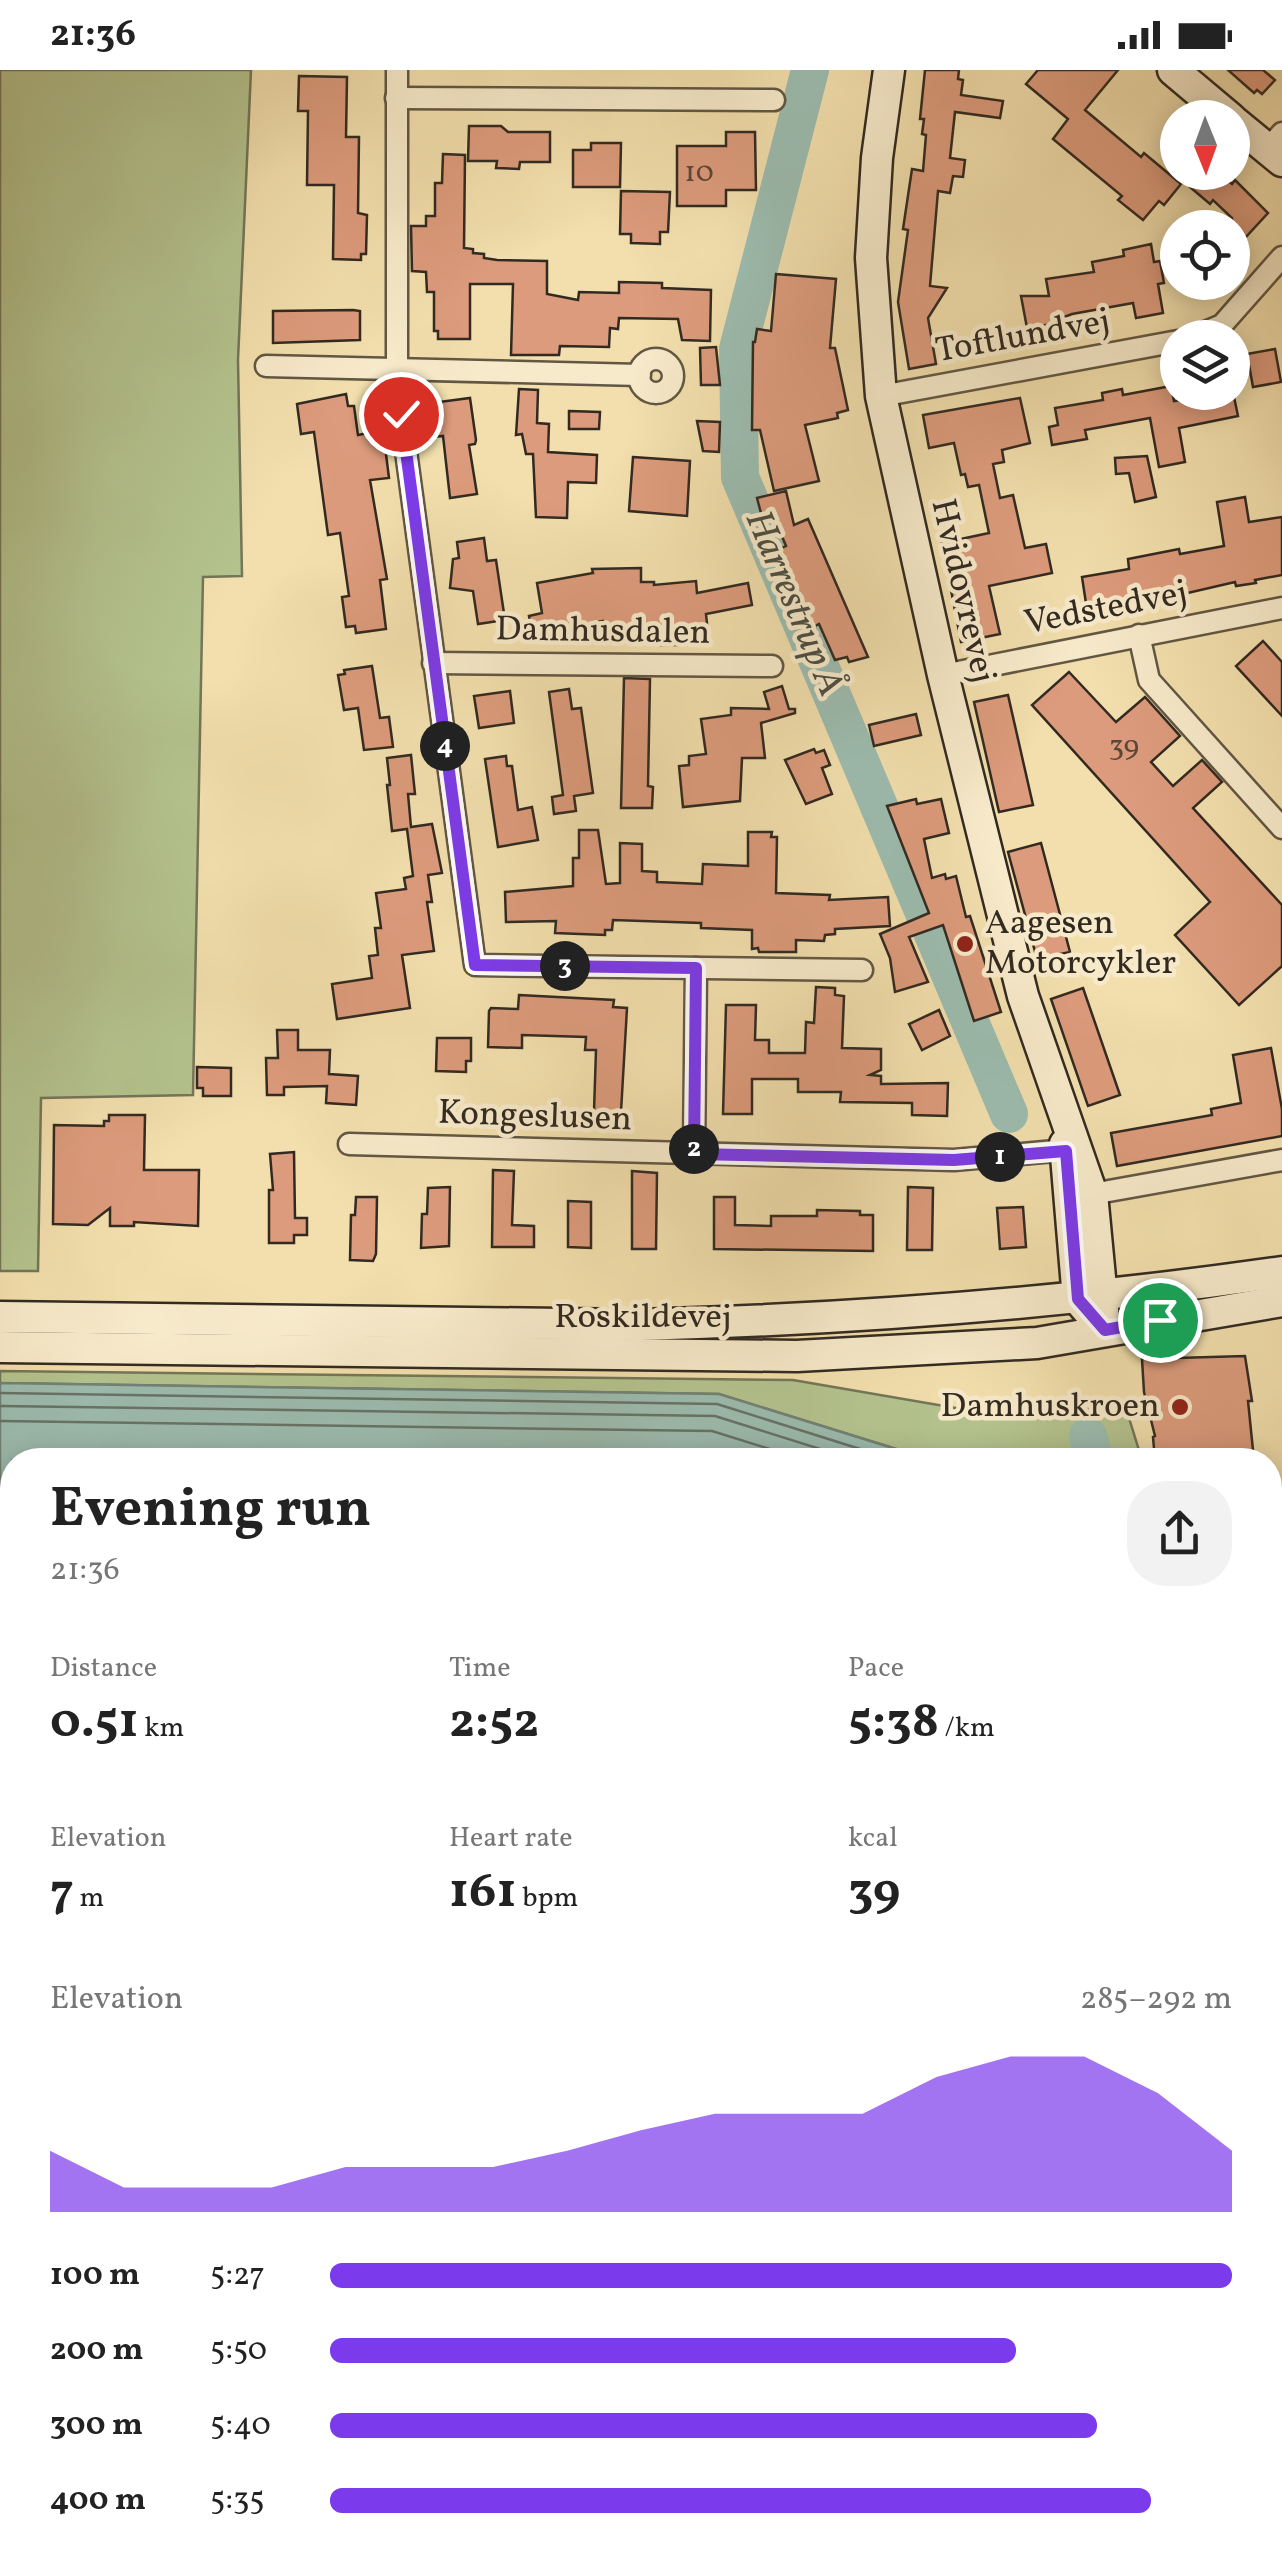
<!DOCTYPE html>
<meta charset="utf-8">
<style>
:root{--surface:#fff;--page:#f2f2f2;--text:#222;--muted:#767676;--accent:#7c3aed}
body{margin:0;font-family:Vollkorn,serif;background:var(--page);color:var(--text);height:100vh;display:flex;flex-direction:column;font-size:38px;white-space:nowrap}
*{box-sizing:border-box;margin:0}
p{font-size:32px;color:var(--muted)}
.icon{flex:none;width:55px;height:55px;fill:none;stroke:currentColor;stroke-width:2;stroke-linecap:round;stroke-linejoin:round}
.map{position:relative;flex:1;overflow:hidden}
.sheet{position:absolute;left:0px;top:1378px;width:1282px;height:1112px;display:flex;flex-direction:column;background:var(--surface);border-radius:40px 40px 0 0;box-shadow:0 5px 25px #0003}
.sheet>*{flex:none}
.needle{width:65px;rotate:179deg}
.tools{position:absolute;left:1160px;top:30px;display:grid;gap:20px}
.tools a{display:grid;place-items:center;width:90px;height:90px;border-radius:50%;background:var(--surface);box-shadow:0 5px 25px #0003;font-size:50px}
.pin{position:absolute;display:grid;place-items:center;width:85px;height:85px;color:#fff;margin:-42px;border:5px solid #fff;border-radius:50%;box-shadow:0 2px 10px #0007}
.km{position:absolute;width:50px;height:50px;margin:-25px;border-radius:50%;background:#222;color:#fff;font-size:28px;line-height:50px;text-align:center}
.round{display:grid;place-items:center;flex:none;width:105px;height:105px;border-radius:40px;background:var(--page)}
.headline{display:flex;align-items:center;justify-content:space-between;height:170px;padding:0 50px}
h1{font-size:55px;font-weight:700;line-height:75px}
.figures{display:grid;grid-template-columns:repeat(3,1fr);gap:15px;height:170px;padding:10px 50px}
.figures div{display:grid;align-content:center}
.figures b{font-size:50px;font-weight:700}
.figures small{font-size:28px;font-weight:400}
.figures p{font-size:28px}
.chart{height:280px;padding:20px 50px}
.chart p{display:flex;justify-content:space-between}
.chart svg{width:100%;height:180px;margin-top:10px;fill:var(--accent);opacity:.7}
ul{padding:0 50px;list-style:none;font-size:32px}
li{display:grid;grid-template-columns:160px 120px 1fr;align-items:center;height:75px}
li i{height:25px;border-radius:12px;background:var(--accent)}
.status{display:flex;justify-content:space-between;align-items:center;height:70px;padding:0 50px;background:var(--surface);direction:ltr}
.status svg{height:28px;fill:currentColor}
.map>svg:first-child{display:block}
.green{fill:#b4c38e;stroke:#737658;stroke-width:2.5}
.water{fill:#9cbcaf;stroke:#728276;stroke-width:2.5}
.lines{fill:none;stroke-linecap:round;stroke-linejoin:round}
.shore{stroke:#677368;stroke-width:2.5}
.river{stroke:#9cbcaf;stroke-width:38}
.building{fill:#dc9b7c;stroke:#322a21;stroke-width:2.5}
.street-casing{stroke:#625744;stroke-width:25}
.secondary-casing{stroke:#322a21;stroke-width:35}
.street{stroke:#f7eaca;stroke-width:20}
.secondary{stroke:#f7eaca;stroke-width:30}
.route-casing{stroke:#fff;stroke-width:20}
.route{stroke:#7c3aed;stroke-width:12}
.poi-dot{fill:#8f2418;stroke:#f7eaca;stroke-width:4}
.labels{text-anchor:middle;dominant-baseline:central;stroke-width:9;stroke-linejoin:round;paint-order:stroke}
.number-label{font-size:30px;fill:#5c4638}
.street-label{font-size:35px;fill:#322a21;stroke:#f7eaca}
.poi-label{font-size:35px;fill:#322a21;stroke:#f7eaca;text-anchor:start}
.water-label{font-size:38px;font-style:italic;fill:#4c4e44;stroke:#f7eaca}
</style>
<div class="status"><b>21:36</b><svg viewBox="0 0 49 12"><path d="M0 12V9h3v3zM5 12V6h3v6zM10 12V3h3v9zM15 12V0h3v12zM26 1h20v11H26zM47 4h2v5h-2z"/></svg></div>
<div class="map">
<svg width="1282" height="2489" viewBox="0 0 1282 2489">
<rect width="100%" height="100%" fill="#f2dfad"/>
<filter id="stains"><feTurbulence type="fractalNoise" baseFrequency=".002" numOctaves="4"/><feColorMatrix values="0 0 0 0 .2 0 0 0 0 .09 0 0 0 0 .02 0 0 0 .5 -.17"/></filter>
<radialGradient id="worn" r=".72"><stop offset=".6" stop-color="#630" stop-opacity="0"/><stop offset="1" stop-color="#630" stop-opacity=".3"/></radialGradient>
<g class="green">
<path d="M0,0H251L238,290L242,506L203,507L193,1025L41,1028L38,1201H0Z"/>
<path d="M0,1301L793,1310L1008,1347L1058,1345L1124,1332L1142,1390H919L896,1379L719,1324L0,1313Z"/>
<path d="M1270,1735L1282,1752V2102L1270,2013Z"/>
</g>
<path class="water" d="M0,1313L719,1324L896,1379L919,1390H12V2478H1270V2013L1282,2102V2489H0Z"/>
<g class="lines">
<g class="shore">
<path d="M0,1323L717,1334L895,1390"/>
<path d="M0,1336L715,1346L855,1390"/>
<path d="M0,1351L712,1361L805,1390"/>
</g>
<g class="river">
<path d="M810,0L738,279L740,407L1009,1044"/>
<path d="M1088,1366L1095,1390"/>
<path d="M1270,1810L1282,1828"/>
</g>
</g>
<g class="building">
<path d="M925,0H959L958,9L963,10L961,25L1003,31L1000,48L955,42L950,88L965,90L963,107L953,106L950,123L938,121L930,216L947,218L928,248L936,294L909,299L898,232L908,160L903,159L912,99L923,101L926,65L922,64L924,49H920Z"/>
<path d="M1038,0H1118L1085,40L1141,87L1144,83L1181,114L1164,135L1159,131L1143,150L1118,130L1122,126L1053,69L1068,49L1026,14Z"/>
<path d="M1228,0H1263L1275,10L1262,24L1257,20L1254,23Z"/>
<path d="M299,6L347,7L346,67H359L358,143L367,145L366,184H361V190L333,189L334,115H307L308,41H298Z"/>
<path d="M469,56H501L508,62H550V92H520L519,99L496,98L497,91H468Z"/>
<path d="M726,62H755L756,120H726V136H677V76H726Z"/>
<path d="M591,73H621L620,117H573V80H591Z"/>
<path d="M443,84L465,85L464,178L473,179V183L484,184V188L497,190L547,191V224L578,230L579,222L619,223V212L662,213V218L711,220L710,271L682,270L678,249L619,248L618,259L610,258L609,277L560,276L559,285H511L513,214H470V269H438V261H434V222H427L426,202L412,201L411,156H426V146H435V113H442Z"/>
<path d="M1202,102H1217L1232,114L1235,110L1268,143L1232,182V148L1213,130L1210,134L1190,117Z"/>
<path d="M621,121L670,122L668,162H660V174L631,173V164H620Z"/>
<path d="M1151,174L1154,192L1160,191L1164,213L1158,214L1163,243L1136,248L1133,233L1072,244L1064,247L1065,252L1027,258L1021,226H1049L1046,209L1094,202L1092,192L1124,186L1123,180Z"/>
<path d="M776,204L836,209L830,278H835L848,340L837,343L838,348L805,355L819,411L774,421L760,360H752L753,272H755L757,259L771,261Z"/>
<path d="M353,240L360,241V270L273,273V241Z"/>
<path d="M716,277L720,315H701L700,278Z"/>
<path d="M1275,279L1281,312L1253,317L1247,284Z"/>
<path d="M1171,316L1174,331L1233,322L1238,346L1179,358L1185,392L1159,397L1150,348L1085,360L1087,369L1052,375L1049,357L1058,355L1055,338L1103,330L1102,323L1122,319L1123,325Z"/>
<path d="M519,319L538,320L537,353L549,354L548,382L597,385L596,413L568,412L567,448L536,447L533,384H526L522,364L516,365Z"/>
<path d="M346,324L348,336H354L358,365L383,360L389,408L370,410L387,509L380,510L386,559L356,563L355,556L346,557L342,527L349,526L340,463L328,465L314,362L301,364L297,334Z"/>
<path d="M470,328L476,370L475,374L469,375L477,424L450,428L443,366L434,367L433,363L428,364L424,334Z"/>
<path d="M1020,328L1030,373L1002,380L1004,392L993,394L1000,428L1013,425L1025,478L1046,474L1052,503L989,516L1000,564L961,572L942,473L989,463L979,415L968,417L965,404L961,405L954,373L929,378L923,345Z"/>
<path d="M569,341L600,342L599,359H569Z"/>
<path d="M697,351L720,352L719,382L703,381Z"/>
<path d="M1147,386L1156,427L1135,432L1129,403L1116,404L1115,388Z"/>
<path d="M633,387L690,391L687,446L629,441Z"/>
<path d="M786,421L794,455L808,449L868,587L849,592L847,587L835,590L819,554L813,557L808,545L805,546L778,480L786,476L773,445L762,447L757,428Z"/>
<path d="M1245,427L1249,452L1282,447V505L1255,510L1256,513L1236,516L1235,512L1166,528L1087,540L1082,507L1129,499L1128,489L1179,479L1180,484L1224,476L1217,432Z"/>
<path d="M484,468L487,491L496,490L505,550L478,554L473,521L450,518L453,489L459,488L457,472Z"/>
<path d="M641,498V512H654V515L696,511L697,523L748,513L752,535L706,544L708,563L703,564L704,567L683,569V575H661V569L637,570V563L605,566L603,551L532,564L529,546L542,543L537,513L593,503L592,499Z"/>
<path d="M1263,571L1282,592V646L1236,596Z"/>
<path d="M372,596L380,648L389,647L393,677L364,680L358,638L344,640L338,605L345,604L344,600Z"/>
<path d="M1069,602L1116,652L1145,627L1180,666L1151,692L1173,716L1202,690L1222,712L1193,738L1282,835V896L1239,935L1175,865L1210,832L1032,635Z"/>
<path d="M624,608L650,609L648,716L653,717L652,738H621Z"/>
<path d="M782,616L789,639H795V643L761,653L765,688H742L740,731L683,737L679,696L689,695V686L706,684L701,649L731,645V638L769,639L764,622Z"/>
<path d="M569,619L572,639L581,638L593,723L574,726L576,741L554,744L552,727L563,725L549,622Z"/>
<path d="M510,621L514,653L479,658L474,626Z"/>
<path d="M1008,625L1033,735L999,742L974,632Z"/>
<path d="M916,644L921,665L874,676L869,655Z"/>
<path d="M814,679L816,683L824,680L830,695L822,698L832,724L806,734L785,690Z"/>
<path d="M411,685L415,724H408L411,757L432,754L442,803L428,805L432,832H427L434,881L402,885L410,938L337,949L332,914L372,908L369,886L378,885L375,858H381L376,823L406,819L404,808L413,806L407,759L392,761L387,715H390L387,688Z"/>
<path d="M506,686L507,696H512L518,740L532,737L538,770L498,777L485,689Z"/>
<path d="M916,729L917,734L941,729L949,763L924,769L932,808L945,804L946,809L956,806L966,847L970,846L1001,942L974,951L943,855L909,867L928,912L895,922L890,888L880,864L929,843L887,736Z"/>
<path d="M579,760H598L606,814L620,813V773L642,774V801L657,802V812L702,814L703,794L748,796V762H772L771,767H777L776,823L830,825L829,830L888,827L890,856L835,859V864L825,865L824,871L796,870V882H759L758,878L752,879V860L701,858V853L613,850L612,860H605V865L555,863L556,851L506,852L505,822L573,816V788H579Z"/>
<path d="M1041,773L1070,882L1037,889L1008,782Z"/>
<path d="M816,917L835,918V925L844,926L842,978L881,979V1000L870,1005L881,1006V1014L948,1013L947,1046L912,1045V1033L840,1032L841,1022H798V1009H752V1044H723L726,935H756L755,970H769V983H805L806,952L814,953Z"/>
<path d="M1083,918L1120,1025L1088,1036L1051,929Z"/>
<path d="M519,925L614,930L613,937L627,938L621,1042L594,1041L596,980H585L586,967L522,965V978L488,977L489,941L491,938L518,939Z"/>
<path d="M939,940L950,966L922,980L909,954Z"/>
<path d="M277,960H298V980H330L329,1004L358,1006L356,1035L326,1033L327,1016L284,1017V1025H267L266,988H278Z"/>
<path d="M437,968H471V991H466V1002L436,1001Z"/>
<path d="M1271,978L1282,1039V1066L1117,1096L1111,1063L1212,1045L1211,1039L1241,1033L1233,985Z"/>
<path d="M197,997L231,998V1026H203V1018H197Z"/>
<path d="M109,1045H145L144,1100H199L198,1156L134,1152V1156H110V1138L88,1155L53,1154L54,1055L104,1056V1051H109Z"/>
<path d="M294,1082L295,1148H307V1165H294V1173H269V1120H273L270,1084Z"/>
<path d="M493,1100L514,1101L512,1155L534,1156V1177H492Z"/>
<path d="M632,1101L657,1103L656,1179H632Z"/>
<path d="M450,1117L449,1176L421,1178L422,1144H427L428,1118Z"/>
<path d="M908,1117L933,1118L932,1180H907Z"/>
<path d="M356,1127H377L376,1184L373,1191L350,1190L351,1145H355Z"/>
<path d="M714,1127H735V1155L771,1156V1146H817V1140L860,1141V1145H873V1181L714,1179Z"/>
<path d="M568,1131L591,1132V1178L568,1177Z"/>
<path d="M1023,1137L1026,1177L1000,1179L997,1138Z"/>
<path d="M1245,1286L1252,1331H1248L1254,1390H1155L1153,1367L1155,1366L1144,1322L1142,1289Z"/>
</g>
<g class="lines">
<defs>
<g id="street">
<path d="M397,0V298L401,344L475,895L862,900"/>
<path d="M396,28L774,30"/>
<path d="M1268,79L1282,63"/>
<path d="M1191,268L1222,255L1282,187"/>
<circle cx="656" cy="306" r="17"/>
<path d="M266,296L640,305"/>
<path d="M881,326L1178,271"/>
<path d="M1139,565L1149,610L1282,758"/>
<path d="M433,593L772,596"/>
<path d="M943,605L1282,538"/>
<path d="M349,1074L954,1090L1077,1079"/>
<path d="M694,1083L696,898"/>
<path d="M1092,1124L1282,1090"/>
</g>
<g id="secondary">
<path d="M889,0L877,88L871,188L881,326L943,605L1023,926L1092,1124L1105,1260"/>
<path d="M1173,0L1230,48"/>
<path d="M1232,50L1282,91"/>
<path d="M1065,1074L1078,1229L1090,1243"/>
<path d="M0,1247L638,1255C854,1249 1068,1233 1282,1202"/>
<path d="M0,1277L797,1286L1037,1273L1282,1231"/>
</g>
</defs>
<use href="#street" class="street-casing"/>
<use href="#secondary" class="secondary-casing"/>
<use href="#street" class="street"/>
<use href="#secondary" class="secondary"/>
</g>
<g class="lines">
<defs>
<path id="route" d="M401,344L475,895L696,898L694,1084L954,1090L1066,1081L1078,1229L1105,1260L1160,1250"/>
</defs>
<use href="#route" class="route-casing"/>
<use href="#route" class="route"/>
</g>
<g class="poi-dot">
<circle cx="965" cy="874" r="10"/>
<circle cx="1180" cy="1337" r="10"/>
</g>
<g class="labels">
<g class="number-label">
<text x="699" y="103">10</text>
<text x="1124" y="677">39</text>
</g>
<g class="street-label">
<text transform="translate(1023 267) rotate(-10)">Toftlundvej</text>
<text transform="translate(962 521) rotate(77)">Hvidovrevej</text>
<text transform="translate(1106 539) rotate(-11)">Vedstedvej</text>
<text transform="translate(603 562) rotate(1)">Damhusdalen</text>
<text transform="translate(535 1047) rotate(2)">Kongeslusen</text>
<text x="643" y="1248">Roskildevej</text>
</g>
<g class="poi-label">
<text x="985" y="854">Aagesen<tspan x="985" dy="40">Motorcykler</tspan></text>
<text x="1160" y="1337" text-anchor="end">Damhuskroen</text>
</g>
<g class="water-label">
<text transform="translate(793 534) rotate(67)">Harrestrup Å</text>
</g>
</g>
<rect width="100%" height="100%" filter="url(#stains)"/>
<rect width="100%" height="100%" fill="url(#worn)"/>
</svg>
<div class="tools">
<a><svg class="needle" viewBox="-14 -14 28 28"><path d="M0-13l5 13h-10z" fill="#e53935"/><path d="M0 13l5-13h-10z" fill="#767676"/></svg></a>
<a><svg class="icon" aria-label="locate" viewBox="0 0 24 24"><circle cx="12" cy="12" r="6"/><path d="M12 2v4M12 18v4M2 12h4M18 12h4"/></svg></a>
<a><svg class="icon" aria-label="layers" viewBox="0 0 24 24"><path d="M12 4l9 5-9 5-9-5zM3 14l9 5 9-5"/></svg></a>
</div>
<div class="pin" style="left:1160px;top:1250px;background:#1e9e55"><svg class="icon" aria-label="arrive" viewBox="0 0 24 24"><path d="M6 21V4h12l-3 4 3 4H6"/></svg></div>
<div class="pin" style="left:401px;top:344px;background:#d93025"><svg class="icon" aria-label="check" viewBox="0 0 24 24"><path d="M5 12l5 5 9-10"/></svg></div>
<b class="km" style="left:1000px;top:1087px">1</b>
<b class="km" style="left:694px;top:1079px">2</b>
<b class="km" style="left:565px;top:896px">3</b>
<b class="km" style="left:445px;top:676px">4</b>
<section class="sheet">
<div class="headline"><div><h1>Evening run</h1><p>21:36</p></div><a class="round"><svg class="icon" aria-label="share" viewBox="0 0 24 24"><path d="M12 15V3M7 8l5-5 5 5M5 13v7h14v-7"/></svg></a></div>
<div class="figures">
<div><p>Distance</p><b>0.51<small> km</small></b></div>
<div><p>Time</p><b>2:52</b></div>
<div><p>Pace</p><b>5:38<small> /km</small></b></div>
</div>
<div class="figures">
<div><p>Elevation</p><b>7<small> m</small></b></div>
<div><p>Heart rate</p><b>161<small> bpm</small></b></div>
<div><p>kcal</p><b>39</b></div>
</div>
<div class="chart"><p><span>Elevation</span>285–292 m</p>
<svg viewBox="0 0 160 44" preserveAspectRatio="none"><path d="M0 44V29L10 38L20 38L30 38L40 33L50 33L60 33L70 29L80 24L90 20L100 20L110 20L120 11L130 6L140 6L150 15L160 29V44z"/></svg>
</div>
<ul>
<li><b>100 m</b>5:27<i style="width:100%"></i></li>
<li><b>200 m</b>5:50<i style="width:76%"></i></li>
<li><b>300 m</b>5:40<i style="width:85%"></i></li>
<li><b>400 m</b>5:35<i style="width:91%"></i></li>
</ul>
</section>
</div>
